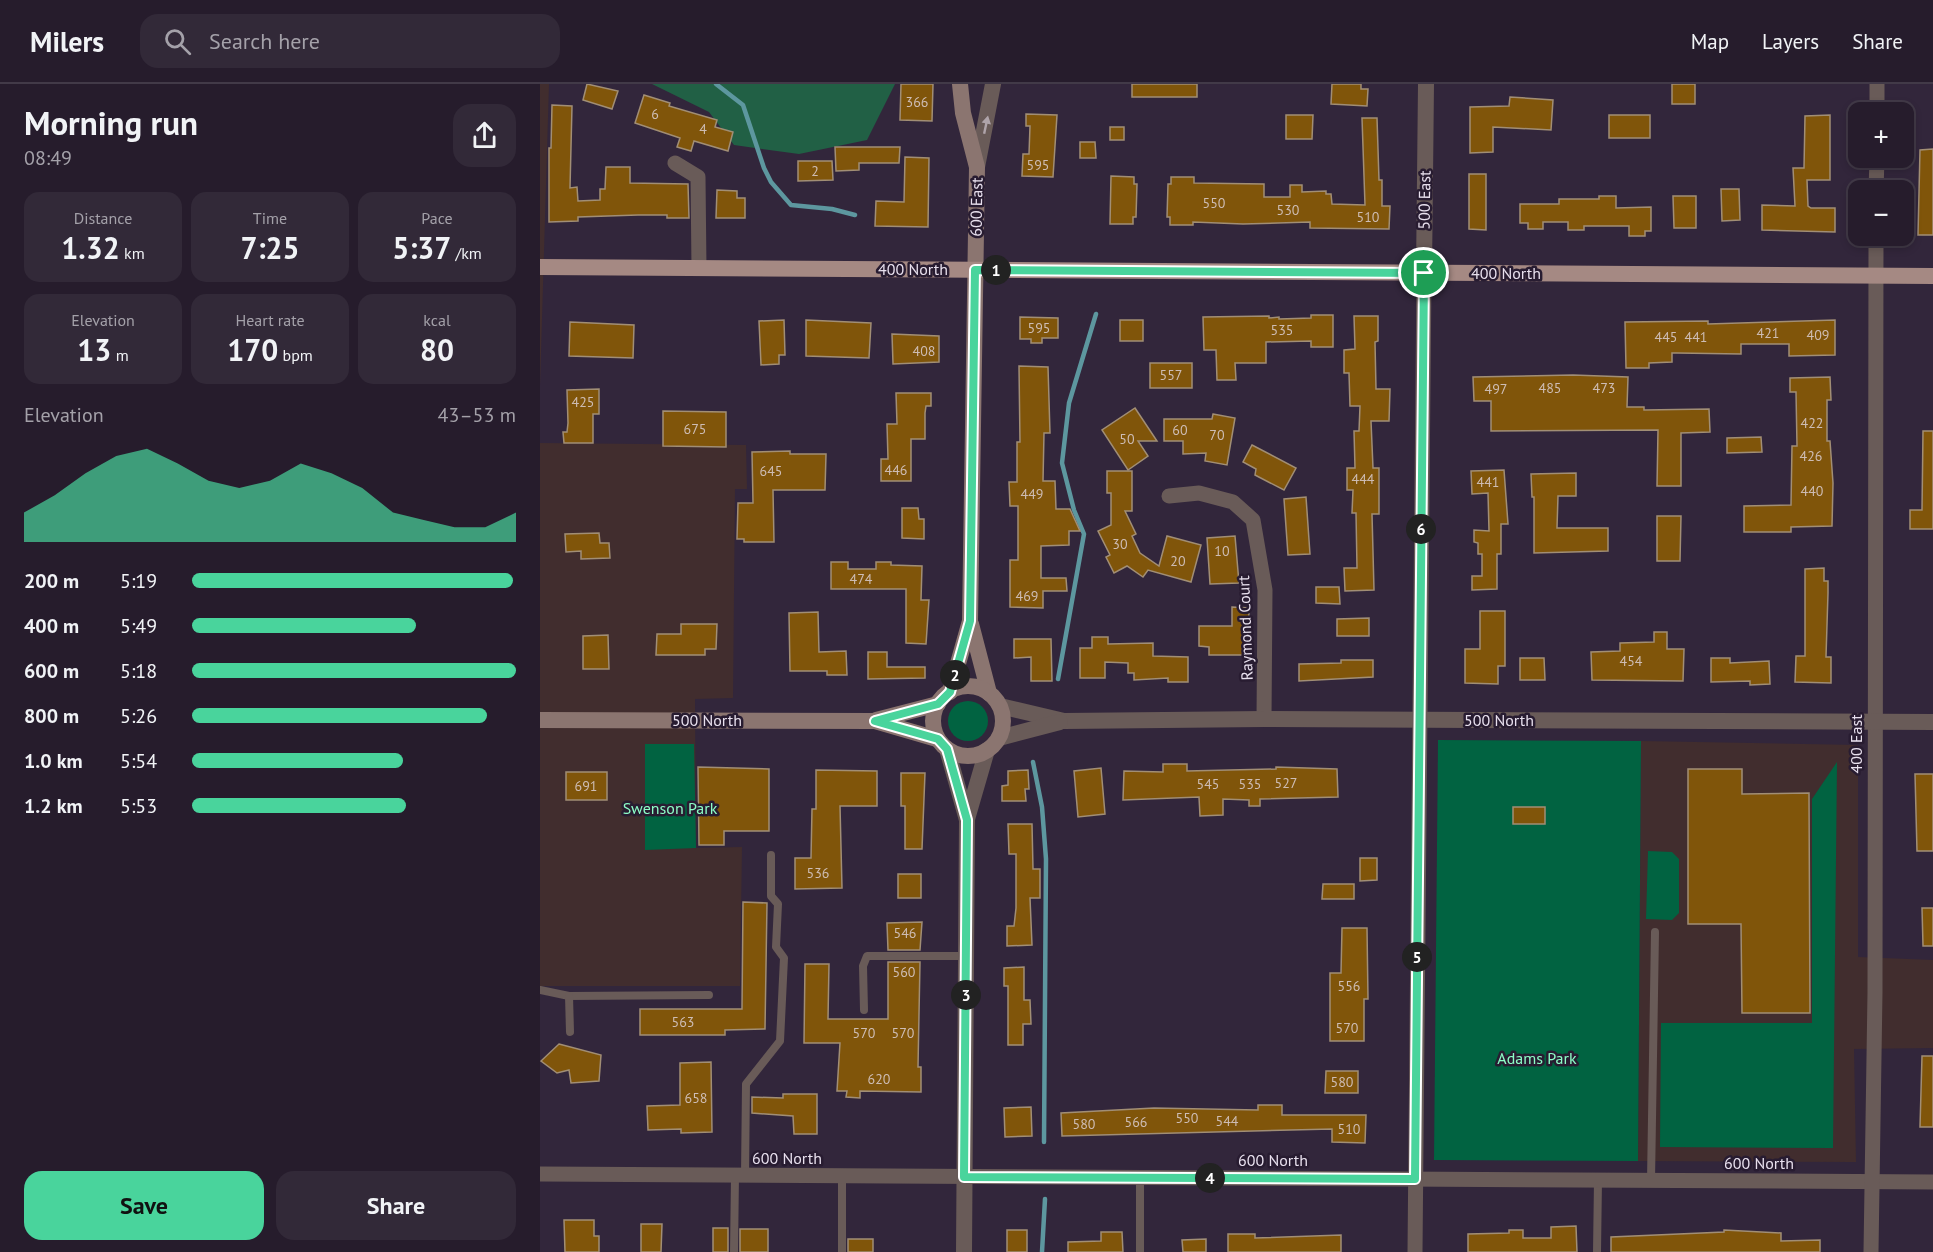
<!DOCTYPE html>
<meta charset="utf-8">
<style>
:root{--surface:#261c2c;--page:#322938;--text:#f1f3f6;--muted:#a4a1a9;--line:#423a48;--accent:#49d49c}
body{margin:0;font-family:"PT Sans",sans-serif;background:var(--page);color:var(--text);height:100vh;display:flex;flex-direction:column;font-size:22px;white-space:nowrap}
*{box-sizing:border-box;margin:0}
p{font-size:20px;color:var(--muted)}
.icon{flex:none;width:33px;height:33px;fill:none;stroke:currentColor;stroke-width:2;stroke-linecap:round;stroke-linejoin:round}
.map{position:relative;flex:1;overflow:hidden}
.sheet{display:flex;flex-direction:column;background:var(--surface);width:540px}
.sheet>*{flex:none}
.buttons{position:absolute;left:1308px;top:18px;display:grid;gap:12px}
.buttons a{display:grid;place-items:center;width:66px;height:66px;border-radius:12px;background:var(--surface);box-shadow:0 3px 9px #0003,0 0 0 2px var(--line);font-size:30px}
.pin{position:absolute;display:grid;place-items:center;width:51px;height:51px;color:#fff;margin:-26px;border:3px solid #fff;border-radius:50%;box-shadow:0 2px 6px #0007}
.km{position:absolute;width:30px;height:30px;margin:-15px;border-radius:50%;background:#222;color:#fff;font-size:16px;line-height:30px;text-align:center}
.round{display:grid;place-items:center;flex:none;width:63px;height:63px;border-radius:18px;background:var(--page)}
.head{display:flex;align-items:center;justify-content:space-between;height:102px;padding:0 24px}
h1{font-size:33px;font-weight:600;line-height:45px}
.figures{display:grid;grid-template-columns:repeat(3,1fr);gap:9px;height:102px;padding:6px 24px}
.figures div{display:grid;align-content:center;border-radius:15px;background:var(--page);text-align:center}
.figures b{font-size:30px;font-weight:600}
.figures small{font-size:16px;font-weight:400}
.figures p{font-size:16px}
.chart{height:168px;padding:12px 24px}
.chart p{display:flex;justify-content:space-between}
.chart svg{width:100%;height:108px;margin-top:6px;fill:var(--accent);opacity:.7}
.cta{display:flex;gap:12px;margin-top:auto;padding:12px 24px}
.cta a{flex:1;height:69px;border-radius:18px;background:var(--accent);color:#111;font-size:24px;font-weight:600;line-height:69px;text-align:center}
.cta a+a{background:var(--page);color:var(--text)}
ul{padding:0 24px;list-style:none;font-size:20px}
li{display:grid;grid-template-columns:96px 72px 1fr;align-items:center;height:45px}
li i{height:15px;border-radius:8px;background:var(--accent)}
header{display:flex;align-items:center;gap:36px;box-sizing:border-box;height:84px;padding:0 30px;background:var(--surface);border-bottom:2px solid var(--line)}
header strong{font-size:28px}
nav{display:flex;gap:33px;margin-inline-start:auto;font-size:21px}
.search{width:420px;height:54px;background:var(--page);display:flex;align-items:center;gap:15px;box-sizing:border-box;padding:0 21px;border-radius:18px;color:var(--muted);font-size:22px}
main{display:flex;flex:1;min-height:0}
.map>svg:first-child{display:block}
.education{fill:#412d2e}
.green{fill:#016341}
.forest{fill:#216045}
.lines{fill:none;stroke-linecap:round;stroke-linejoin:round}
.stream{stroke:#5d979f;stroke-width:4.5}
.building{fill:#80550a;stroke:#a18e75;stroke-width:1.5}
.service{stroke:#695b58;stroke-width:8}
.minor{stroke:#695b58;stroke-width:15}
.tertiary{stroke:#695b58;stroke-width:16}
.secondary{stroke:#8b7570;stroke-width:16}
.primary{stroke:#a58983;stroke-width:16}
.oneway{fill:#afa4aa}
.route-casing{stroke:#fff;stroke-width:12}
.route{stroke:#49d49c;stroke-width:8}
.labels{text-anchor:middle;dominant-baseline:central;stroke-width:5;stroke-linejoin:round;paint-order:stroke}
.number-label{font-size:14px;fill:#cebdb5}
.street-label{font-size:16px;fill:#e8e0ee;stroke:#281c31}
.park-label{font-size:16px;fill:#8dfdc7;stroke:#281c31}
</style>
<header>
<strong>Milers</strong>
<div class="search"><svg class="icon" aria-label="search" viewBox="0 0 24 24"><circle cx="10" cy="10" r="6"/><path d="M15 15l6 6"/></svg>Search here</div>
<nav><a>Map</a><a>Layers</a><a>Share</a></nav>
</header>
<main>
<section class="sheet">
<div class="head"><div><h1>Morning run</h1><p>08:49</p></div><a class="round"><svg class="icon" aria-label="share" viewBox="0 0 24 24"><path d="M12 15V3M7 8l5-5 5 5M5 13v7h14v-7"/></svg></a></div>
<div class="figures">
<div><p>Distance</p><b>1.32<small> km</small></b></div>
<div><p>Time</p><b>7:25</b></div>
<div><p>Pace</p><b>5:37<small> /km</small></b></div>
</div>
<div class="figures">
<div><p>Elevation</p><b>13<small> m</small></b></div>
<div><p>Heart rate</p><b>170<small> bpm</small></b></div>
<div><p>kcal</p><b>80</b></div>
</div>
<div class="chart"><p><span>Elevation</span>43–53 m</p>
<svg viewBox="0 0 160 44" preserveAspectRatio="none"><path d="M0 44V32L10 25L20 16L30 9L40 6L50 12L60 19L70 22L80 19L90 12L100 16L110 22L120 32L130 35L140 38L150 38L160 32V44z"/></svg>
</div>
<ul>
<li><b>200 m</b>5:19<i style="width:99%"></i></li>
<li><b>400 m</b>5:49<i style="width:69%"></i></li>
<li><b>600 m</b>5:18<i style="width:100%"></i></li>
<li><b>800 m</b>5:26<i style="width:91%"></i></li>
<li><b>1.0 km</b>5:54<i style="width:65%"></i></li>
<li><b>1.2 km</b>5:53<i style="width:66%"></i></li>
</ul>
<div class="cta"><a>Save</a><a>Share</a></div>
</section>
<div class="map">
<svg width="1393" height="1168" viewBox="0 0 1393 1168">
<rect width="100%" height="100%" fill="#32263b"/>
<g class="education">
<path d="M0,0H9L0,302Z"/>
<path d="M0,359L206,361L207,405H195L193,614L155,615L156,764L202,763L200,902H0Z"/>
<path d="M1101,657L1318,661V873L1393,876V964L1314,965L1316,1078L1098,1077Z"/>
</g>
<g class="green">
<circle cx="428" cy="637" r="20"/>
<path d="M898,656L1101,657L1098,1077L894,1076Z"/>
<path d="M105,660H154L156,764L105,766Z"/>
<path d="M1297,678L1293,1064L1120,1063L1121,939H1272V715Z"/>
<path d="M1108,767L1132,768L1139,775V829L1132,836L1106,835Z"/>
</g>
<path class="forest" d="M112,0H355L327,56L259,70L194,61L169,28Z"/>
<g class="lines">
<g class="stream">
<path d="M176,0L203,21L224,84L231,98L251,121L292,125L315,131"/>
<path d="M518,595L544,450L534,426L522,379L529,319L556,230"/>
<path d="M493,678L502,723L506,775L504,1058"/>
<path d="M502,1168L505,1115"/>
</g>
</g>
<g class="building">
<path d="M47,0L78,7L72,25L43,16Z"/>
<path d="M361,0H393L392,37L360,36Z"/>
<rect x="592" y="0" width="65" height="13"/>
<path d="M792,0H821V5H828L827,22L791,20Z"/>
<rect x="1132" y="0" width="23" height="20"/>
<path d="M104,11L130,19L129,22L177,36L175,43L193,48L188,67L154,57L151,67L137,63L140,54L95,39Z"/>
<path d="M970,13L1013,16L1011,46L953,43V68L930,69V23L969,22Z"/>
<path d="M12,21L32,22L30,104L37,103L38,117L60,116V105H65L66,83H90V99L148,100L149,134H127V131H98L38,133V137L9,138V64H11Z"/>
<path d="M486,30L517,31L513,93L482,92L483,70H489L490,42H486Z"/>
<path d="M746,31H773L772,55H746Z"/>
<rect x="1069" y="31" width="41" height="23"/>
<path d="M1290,31V96H1267L1268,122L1271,124H1295V148L1222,146V121L1255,122L1253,84H1264L1265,32Z"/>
<path d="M822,34H837L839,96H842V122H850L849,145L770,144V138L703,140L653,138V141H630V133H627L628,100H631V93H654V99L724,100V113H750V101H762V108L786,107V110H791L792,120L825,121Z"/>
<rect x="570" y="43" width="14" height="13"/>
<path d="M540,58H555L556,74H540Z"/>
<path d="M295,63H360L359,79H319V86L296,87Z"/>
<path d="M1393,65V151H1378L1380,66Z"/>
<path d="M365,73L389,74L388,143L335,142L336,117L364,118Z"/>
<path d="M258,77H292L293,96L258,97Z"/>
<path d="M929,90H946V146L929,145Z"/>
<path d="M571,92L594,93V100H597L596,133H593V140H570Z"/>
<path d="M1181,105H1199L1200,136L1182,137Z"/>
<path d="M177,106L197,107V114H205V134H176Z"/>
<path d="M1059,112H1076V124L1111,123V147H1105V152H1089V142H1044V146H1028V138H1003V145H988V139H980V120H1019V115H1059Z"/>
<path d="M1133,112H1156V144H1134Z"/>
<path d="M771,231H793V263H771V257L726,258V279H695L696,296H677L676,266H664L663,233L729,232V234L739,233V235L771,234Z"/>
<path d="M814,232H838V257L835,258L836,305H850L849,337H831L833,384H839V430H832L834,506L805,507L804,484H817L816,429H812L813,406H807V384H815L814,347H819L820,322H810L809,289H804V266L815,265Z"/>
<path d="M480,233L518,234V254H502V259H491V255H480Z"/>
<path d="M244,236L245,271H239V280L221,281L219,237Z"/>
<path d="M266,236L331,239L329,274L266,272Z"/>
<rect x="580" y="236" width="23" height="21"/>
<path d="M1295,236V271L1249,272V260H1201V270L1137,269H1132V278L1109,279V284H1086L1085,238L1168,237V240Z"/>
<path d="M30,238L94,241L93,274L29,272Z"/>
<path d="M352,250L399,252V278L353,280Z"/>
<rect x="610" y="279" width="42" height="25"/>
<path d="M479,282L508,283L510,349H504L503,397H515L516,425H530L540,447H529V461L501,462V494H526L527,507H503V524L470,523V476H478V422H470L469,398H477V358H480Z"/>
<path d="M1033,291L1088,293L1087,323H1104V326L1169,325L1170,348L1141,349V402H1117L1118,346L951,347V317H934L933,293Z"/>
<path d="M1290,293L1291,316H1287V357H1290L1293,399L1292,442L1251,443V448H1204V422L1251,421L1252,362H1257L1256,308H1250V294Z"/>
<path d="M59,305V330H53V359H24L23,348H27L28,339L27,306Z"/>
<path d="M356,309H391V322H386L385,329V355H371V397H341V375H348L347,340H357Z"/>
<path d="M595,324L617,357H598L608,372L588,386L562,346Z"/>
<path d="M123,327L186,328V363L123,362Z"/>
<path d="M673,330L695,334L687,381L665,377L666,369L643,370V357H624V335H672Z"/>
<path d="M1383,347H1393V445H1370V426H1382Z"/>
<path d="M1221,353L1222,368L1187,369V354Z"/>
<path d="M712,361L756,384L744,406L715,391L716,385L703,378Z"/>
<path d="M250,367V370H286L285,406H233L234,458H204V455H197L198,419H213L212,368Z"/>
<path d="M964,386L968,440H961V470H957V505L932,506V492H942V470H938V459L934,458V446L949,447L948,409L932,410L931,387Z"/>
<path d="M567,387H592V427H585L596,450L592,452L600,469L619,482L627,452L661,461L651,498L608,486L603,493L587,482L574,489L566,473L570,471L558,447L571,441V409H567Z"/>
<path d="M1036,389V412H1018L1017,444H1068V467L994,469V413H992L991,390Z"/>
<path d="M766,413L770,470L748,471L744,415Z"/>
<path d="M362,424H378L379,435H384V455L362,454Z"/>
<path d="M1117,432H1141L1140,477H1117Z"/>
<path d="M59,449L60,459H69L70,474L41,475V467L26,468L25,450Z"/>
<path d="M695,452L699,499L670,500L667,454Z"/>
<path d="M291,478H308V485H336V478H351V481L382,482L381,516H389L386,560L366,559V505H291Z"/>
<path d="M1284,484V497H1288V509L1286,573H1291V599L1255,598L1256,572H1265V485Z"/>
<path d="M776,503H799L800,520L776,519Z"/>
<path d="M692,523L709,524L708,571H669V563L659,562V542H692Z"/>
<path d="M940,527H965V582H958V600L925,599V565H940Z"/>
<path d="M278,528L279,568L306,567L307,591H287V587H250L249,529Z"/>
<path d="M829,534V552H797V535Z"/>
<path d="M141,540H177L176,565H165V571H116L117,550H141Z"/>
<path d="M1114,548H1127V565H1144L1143,597L1052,596L1051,568L1080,567V559L1114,558Z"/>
<path d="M68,551L69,585H43V552Z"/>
<path d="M552,553H568V560L613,559V572L648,573V598H628V594L594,596V589H588V579L565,578V594H540V564H552Z"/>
<path d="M474,555H511L512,597H491V573L474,574Z"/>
<path d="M328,568H347V583H385V594L328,595Z"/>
<path d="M980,574H1004L1005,596H980Z"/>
<path d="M1171,574H1190V579L1229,577L1230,600L1210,601V597L1171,598Z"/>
<path d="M801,576H833V593L759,597V580L801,579Z"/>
<path d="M623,680H647V687L736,685V683L797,685L798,713L720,715V722H709V716L683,715V731L660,732L659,713L583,716L584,687L623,688Z"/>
<path d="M158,683L229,685V747H184V761H159Z"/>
<path d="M561,684L565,730L538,733L534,687Z"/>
<path d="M1148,685H1202V710L1269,709L1270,929H1202L1201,840H1148Z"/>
<path d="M276,686L337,687V722H300L302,804L255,805V774H271L272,725H276Z"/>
<path d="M488,686L489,705H485L486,717H462V702L468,701V687Z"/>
<rect x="26" y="688" width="41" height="28"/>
<path d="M361,689H385L382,765H365V722H361Z"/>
<path d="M1375,690H1393V767H1377Z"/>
<rect x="973" y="723" width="32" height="17"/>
<path d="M468,740H492L493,785H500V814H490L492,861L467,862V842H474L476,824V770H469Z"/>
<path d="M820,774H837V796L820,797Z"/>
<rect x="358" y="790" width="23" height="24"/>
<path d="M783,800H814V815H782Z"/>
<path d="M203,818L227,819L225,945L185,946V951H100V925H202Z"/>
<path d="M1382,824H1393V862H1383Z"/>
<path d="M382,838L380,866H348L347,839Z"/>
<path d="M802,844H827L828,915H824V957H790V889H801Z"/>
<path d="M348,878H380L378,983H381V1008L320,1007V1014L306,1013L307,1007H297L300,959H264L265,880H289L288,935H348Z"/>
<path d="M484,883V916H490L491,940H483V961H468V902H464V884Z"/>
<path d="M19,960L61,971L59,997L31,999L29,986L17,989L1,977Z"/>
<path d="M1382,972H1393V1043H1380Z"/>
<path d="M171,978L172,1048L141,1049V1045L108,1046L107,1022L140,1021V979Z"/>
<path d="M786,987H818V1009H785Z"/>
<path d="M243,1010H277V1050H254L253,1032L212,1029V1013L243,1014Z"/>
<path d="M718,1021H742V1031H826L825,1059L792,1058V1045L522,1052L521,1029L614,1024L718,1026Z"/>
<path d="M491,1023L492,1052L465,1053L464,1024Z"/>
<path d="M24,1136H54V1152H59V1168H25Z"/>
<path d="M101,1140H122L121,1168H101Z"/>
<path d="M1036,1142L1037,1168H928V1150L969,1149V1146H983V1154H1011V1143Z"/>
<rect x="173" y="1144" width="15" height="24"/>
<rect x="200" y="1145" width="28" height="23"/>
<rect x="467" y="1146" width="20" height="22"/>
<path d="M1184,1146L1241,1149V1157L1280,1156V1168H1071V1153L1184,1148Z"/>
<path d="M561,1148H582L583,1168H528V1158L561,1157Z"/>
<path d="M688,1150H715V1154L801,1151V1168H688Z"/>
<rect x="308" y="1155" width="25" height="13"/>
<path d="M666,1155V1168H643L642,1156Z"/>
</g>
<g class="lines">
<g class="service">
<path d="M0,906L29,912L169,911"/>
<path d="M29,912L30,948"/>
<path d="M324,926L323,882L327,872H426"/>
<path d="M205,1091L206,1000L240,957L244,874L236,863L238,820L231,812V771"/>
<path d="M302,1092V1168"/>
<path d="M600,1094V1168"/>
<path d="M1111,1097L1115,848"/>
<path d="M194,1168L195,1091"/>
<path d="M1057,1168L1058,1096"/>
</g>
<g class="minor">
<path d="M1337,28V0"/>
<path d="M135,79L158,93L159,184"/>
<path d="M1336,106L1337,74"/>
<path d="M629,412L659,409L693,418L713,436L725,506L724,635"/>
<path d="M0,1090L1393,1098"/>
<path d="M875,1168L884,189"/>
<path d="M1331,1168L1335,908L1336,152"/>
</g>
<g class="tertiary">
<path d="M437,83L453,0"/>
<path d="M884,189L886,0"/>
<path d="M460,622L524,637L724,635L1393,638"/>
<path d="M459,654L520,638"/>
<path d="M407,665L427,736L424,1168"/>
<path d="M427,735L447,666"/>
</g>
<g class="secondary">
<path d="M431,540L449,609"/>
<circle cx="428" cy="637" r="35"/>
<path d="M410,608L430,537L437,83L423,29L420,0"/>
<path d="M0,636L335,637L397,655"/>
<path d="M336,636L398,620"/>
</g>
<path class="primary" d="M0,183L1393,192"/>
</g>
<defs><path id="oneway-solid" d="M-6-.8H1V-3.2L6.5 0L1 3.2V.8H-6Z" transform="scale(1.5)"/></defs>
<use class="oneway" href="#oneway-solid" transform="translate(446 41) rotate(-78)"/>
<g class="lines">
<defs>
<path id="route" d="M435,186L884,189L875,1095L424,1093L427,736L407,665L398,655L335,637L398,620L410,608L430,537Z"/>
</defs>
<use href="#route" class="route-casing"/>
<use href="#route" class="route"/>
</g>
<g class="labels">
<g class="number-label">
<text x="377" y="18">366</text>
<text x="115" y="30">6</text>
<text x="163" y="45">4</text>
<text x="498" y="81">595</text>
<text x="275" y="87">2</text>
<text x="674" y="119">550</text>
<text x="748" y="126">530</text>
<text x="828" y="133">510</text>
<text x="499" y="244">595</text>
<text x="742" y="246">535</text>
<text x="1228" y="249">421</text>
<text x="1278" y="251">409</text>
<text x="1126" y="253">445</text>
<text x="1156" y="253">441</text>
<text x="384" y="267">408</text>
<text x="631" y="291">557</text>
<text x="1010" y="304">485</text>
<text x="1064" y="304">473</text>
<text x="956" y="305">497</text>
<text x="43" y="318">425</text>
<text x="1272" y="339">422</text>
<text x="155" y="345">675</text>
<text x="640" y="346">60</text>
<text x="677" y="351">70</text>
<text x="587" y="355">50</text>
<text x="1271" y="372">426</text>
<text x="356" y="386">446</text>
<text x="231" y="387">645</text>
<text x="823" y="395">444</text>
<text x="948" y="398">441</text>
<text x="1272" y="407">440</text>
<text x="492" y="410">449</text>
<text x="580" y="460">30</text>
<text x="682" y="467">10</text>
<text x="638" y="477">20</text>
<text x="321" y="495">474</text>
<text x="487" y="512">469</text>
<text x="1091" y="577">454</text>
<text x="746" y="699">527</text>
<text x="668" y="700">545</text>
<text x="710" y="700">535</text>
<text x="46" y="702">691</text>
<text x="278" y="789">536</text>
<text x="365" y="849">546</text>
<text x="364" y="888">560</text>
<text x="809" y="902">556</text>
<text x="143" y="938">563</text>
<text x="807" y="944">570</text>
<text x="324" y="949">570</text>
<text x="363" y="949">570</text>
<text x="339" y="995">620</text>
<text x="802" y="998">580</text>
<text x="156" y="1014">658</text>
<text x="647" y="1034">550</text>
<text x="687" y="1037">544</text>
<text x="596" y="1038">566</text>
<text x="544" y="1040">580</text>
<text x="809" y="1045">510</text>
</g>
<g class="street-label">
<text transform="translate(884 116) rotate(-89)">500 East</text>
<text transform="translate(436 123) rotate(-89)">600 East</text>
<text x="373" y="185">400 North</text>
<text x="966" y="189">400 North</text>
<text transform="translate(705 544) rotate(-92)">Raymond Court</text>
<text x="167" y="636">500 North</text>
<text x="959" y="636">500 North</text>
<text transform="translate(1316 660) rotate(-90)">400 East</text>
<text x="247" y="1074">600 North</text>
<text x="733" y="1076">600 North</text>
<text x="1219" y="1079">600 North</text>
</g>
<g class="park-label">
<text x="130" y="724">Swenson Park</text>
<text x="997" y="974">Adams Park</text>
</g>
</g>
</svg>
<div class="buttons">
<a>+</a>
<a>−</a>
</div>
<div class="pin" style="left:884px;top:189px;background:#1e9e55"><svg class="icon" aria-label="arrive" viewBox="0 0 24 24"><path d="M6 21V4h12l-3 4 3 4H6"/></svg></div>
<b class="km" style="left:456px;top:186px">1</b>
<b class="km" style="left:415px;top:591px">2</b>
<b class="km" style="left:426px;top:911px">3</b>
<b class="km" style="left:670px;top:1094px">4</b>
<b class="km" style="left:877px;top:873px">5</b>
<b class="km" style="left:881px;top:445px">6</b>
</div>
</main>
